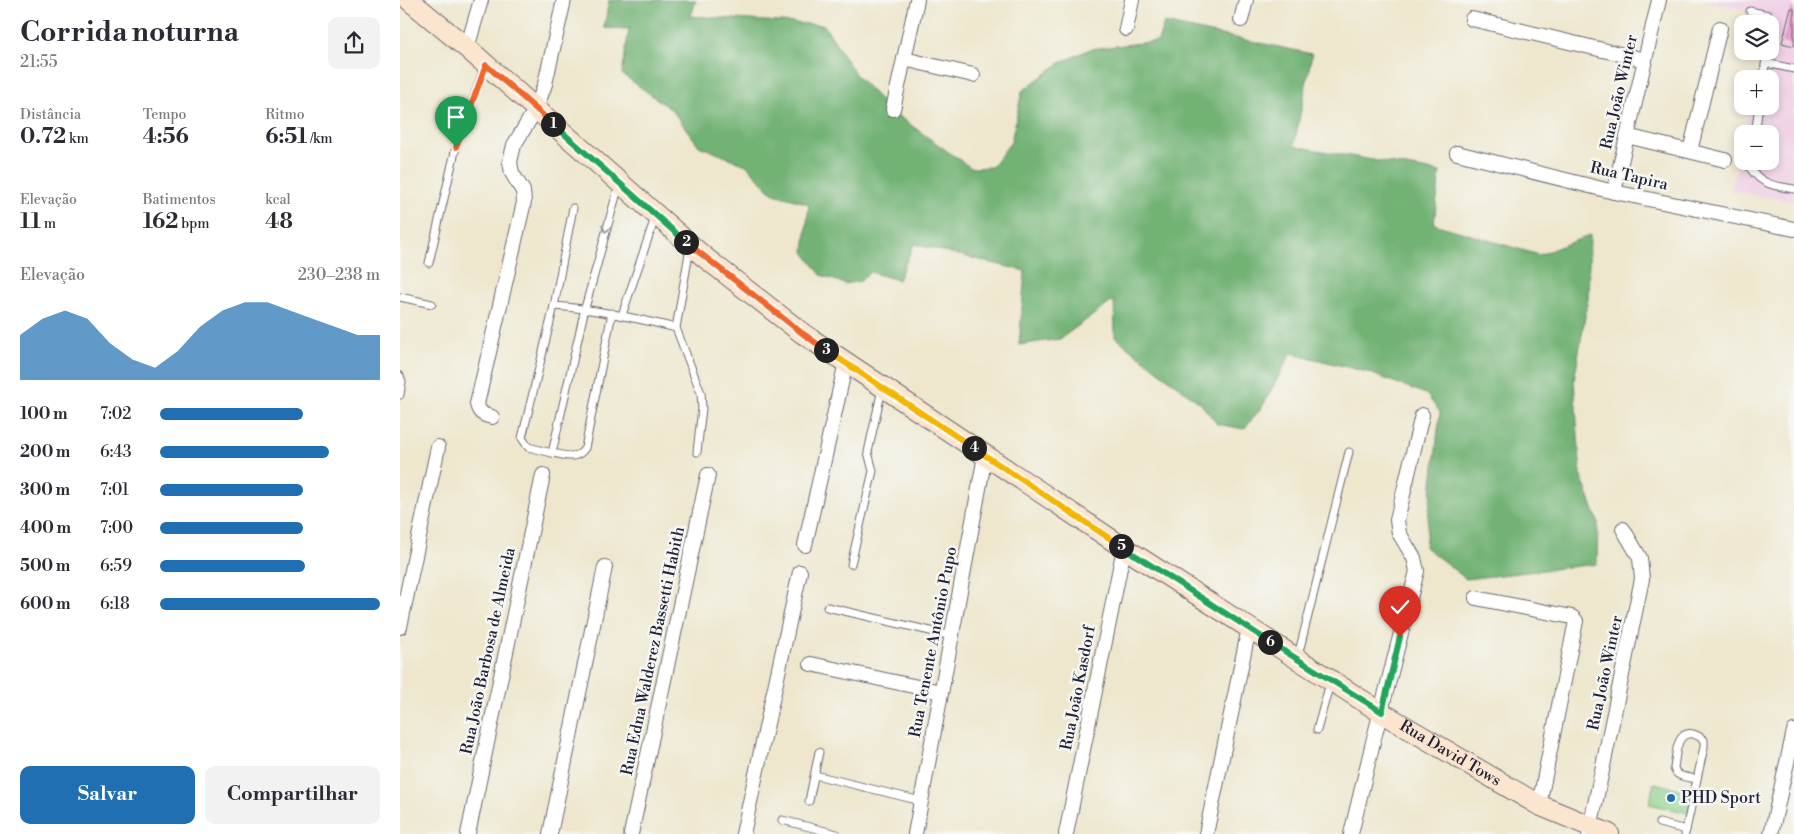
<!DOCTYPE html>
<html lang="pt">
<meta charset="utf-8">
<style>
:root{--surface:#fff;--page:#f2f2f3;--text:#2b2b33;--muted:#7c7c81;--accent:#1f6fb2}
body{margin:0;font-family:"Libre Bodoni",serif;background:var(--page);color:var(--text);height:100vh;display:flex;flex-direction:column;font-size:19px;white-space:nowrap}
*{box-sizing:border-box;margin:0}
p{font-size:16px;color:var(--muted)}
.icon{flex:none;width:28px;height:28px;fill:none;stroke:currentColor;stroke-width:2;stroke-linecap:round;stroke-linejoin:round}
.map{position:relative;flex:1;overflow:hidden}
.side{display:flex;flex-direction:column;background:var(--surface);width:400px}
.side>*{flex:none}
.fabs{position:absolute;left:1334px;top:15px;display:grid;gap:10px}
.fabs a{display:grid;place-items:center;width:45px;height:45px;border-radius:10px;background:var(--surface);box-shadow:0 2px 8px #0003;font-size:25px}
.pin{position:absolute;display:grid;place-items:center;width:42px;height:42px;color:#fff;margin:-51px -21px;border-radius:50% 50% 50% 0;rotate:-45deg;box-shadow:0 0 5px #0007}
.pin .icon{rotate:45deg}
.km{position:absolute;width:25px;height:25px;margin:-12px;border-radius:50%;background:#222;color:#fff;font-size:14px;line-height:25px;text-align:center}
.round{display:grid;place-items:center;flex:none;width:52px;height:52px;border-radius:10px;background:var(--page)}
.head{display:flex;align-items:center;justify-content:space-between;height:85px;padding:0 20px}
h1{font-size:28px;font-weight:700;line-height:38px}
.metrics{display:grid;grid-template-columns:repeat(3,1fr);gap:8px;height:85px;padding:5px 20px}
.metrics div{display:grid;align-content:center}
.metrics b{font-size:21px;font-weight:700}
.metrics small{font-size:14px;font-weight:400}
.metrics p{font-size:14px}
.chart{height:140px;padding:10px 20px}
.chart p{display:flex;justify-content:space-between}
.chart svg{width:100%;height:90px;margin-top:5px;fill:var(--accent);opacity:.7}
.button{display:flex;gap:10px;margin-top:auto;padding:10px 20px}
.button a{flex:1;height:58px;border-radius:10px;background:var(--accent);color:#fff;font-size:20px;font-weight:700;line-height:58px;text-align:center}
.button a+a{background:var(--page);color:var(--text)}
ul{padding:0 20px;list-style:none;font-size:16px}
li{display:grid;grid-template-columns:80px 60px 1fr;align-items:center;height:38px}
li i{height:12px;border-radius:6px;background:var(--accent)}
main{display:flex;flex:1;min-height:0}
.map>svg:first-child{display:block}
.built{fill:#f0d0e5}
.green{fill:#8dd088;stroke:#587962}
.forest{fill:#72b274;stroke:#4a6a58}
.building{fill:#e39dca}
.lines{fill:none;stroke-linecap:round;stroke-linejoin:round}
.lane-casing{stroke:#69676e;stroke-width:9}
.street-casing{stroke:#69676e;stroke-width:16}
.secondary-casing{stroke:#69676e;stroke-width:22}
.lane{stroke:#fff;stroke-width:7}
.street{stroke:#fff;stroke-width:14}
.secondary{stroke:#fbe5cf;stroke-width:20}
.oneway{stroke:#9c9ca7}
.split-1-casing{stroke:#fff;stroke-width:10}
.split-2-casing{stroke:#fff;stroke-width:10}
.split-3-casing{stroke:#fff;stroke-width:10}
.split-4-casing{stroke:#fff;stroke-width:10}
.split-5-casing{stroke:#fff;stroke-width:10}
.split-6-casing{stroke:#fff;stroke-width:10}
.split-7-casing{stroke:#fff;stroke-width:10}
.split-1{stroke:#f0652b;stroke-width:6}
.split-2{stroke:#22a559;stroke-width:6}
.split-3{stroke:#f0652b;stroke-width:6}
.split-4{stroke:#f5b400;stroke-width:6}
.split-5{stroke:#f5b400;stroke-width:6}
.split-6{stroke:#22a559;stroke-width:6}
.split-7{stroke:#22a559;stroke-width:6}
.poi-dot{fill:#1f6fb2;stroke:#f6f6f2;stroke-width:2}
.labels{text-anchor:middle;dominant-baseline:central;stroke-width:5;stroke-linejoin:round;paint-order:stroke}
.street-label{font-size:16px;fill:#22223b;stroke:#f6f6f2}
.poi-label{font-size:16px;fill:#22223b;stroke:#f6f6f2;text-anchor:start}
</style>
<main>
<section class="side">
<div class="head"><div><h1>Corrida noturna</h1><p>21:55</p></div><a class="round"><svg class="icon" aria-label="share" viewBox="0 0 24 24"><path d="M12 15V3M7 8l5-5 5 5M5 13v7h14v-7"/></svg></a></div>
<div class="metrics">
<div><p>Distância</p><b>0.72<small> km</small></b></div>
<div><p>Tempo</p><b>4:56</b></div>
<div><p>Ritmo</p><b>6:51<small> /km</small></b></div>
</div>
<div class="metrics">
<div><p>Elevação</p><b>11<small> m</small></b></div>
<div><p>Batimentos</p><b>162<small> bpm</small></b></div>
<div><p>kcal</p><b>48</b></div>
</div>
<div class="chart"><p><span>Elevação</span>230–238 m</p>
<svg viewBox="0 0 160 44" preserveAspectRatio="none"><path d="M0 44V22L10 14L20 10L30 14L40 26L50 34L60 38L70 30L80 18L90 10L100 6L110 6L120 10L130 14L140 18L150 22L160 22V44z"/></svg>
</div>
<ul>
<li><b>100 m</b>7:02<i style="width:65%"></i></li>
<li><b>200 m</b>6:43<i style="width:77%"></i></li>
<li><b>300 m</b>7:01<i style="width:65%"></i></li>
<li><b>400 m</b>7:00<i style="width:65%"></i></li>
<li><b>500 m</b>6:59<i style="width:66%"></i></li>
<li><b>600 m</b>6:18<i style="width:100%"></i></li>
</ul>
<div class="button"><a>Salvar</a><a>Compartilhar</a></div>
</section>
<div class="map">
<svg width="1394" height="834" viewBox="0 0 1394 834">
<rect width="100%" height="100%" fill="#f6f6f2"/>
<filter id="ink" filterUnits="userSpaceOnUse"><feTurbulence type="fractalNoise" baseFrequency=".02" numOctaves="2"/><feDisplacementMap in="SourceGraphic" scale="10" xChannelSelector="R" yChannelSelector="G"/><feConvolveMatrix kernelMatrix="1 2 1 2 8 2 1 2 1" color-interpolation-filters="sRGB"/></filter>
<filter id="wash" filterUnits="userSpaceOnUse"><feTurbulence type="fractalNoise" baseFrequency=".0096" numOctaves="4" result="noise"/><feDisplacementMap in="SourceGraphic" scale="20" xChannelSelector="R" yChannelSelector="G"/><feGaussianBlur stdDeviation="1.12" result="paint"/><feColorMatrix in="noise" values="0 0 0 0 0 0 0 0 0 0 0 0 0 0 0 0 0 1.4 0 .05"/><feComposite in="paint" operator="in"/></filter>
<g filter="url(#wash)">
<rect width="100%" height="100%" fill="#eee7ce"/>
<path class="built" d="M1300,0H1394V202L1331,191L1342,142V161H1370V134H1344L1350,106H1370V79H1357L1363,51H1370L1371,16Z"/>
<path class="green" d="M1254,783L1292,792L1288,813L1249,804Z"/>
<path class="forest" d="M209,0H296L291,16L424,25L456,75L491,111L571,168L592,167L611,142L622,91L660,63L690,49L758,41L764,23L912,54L894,146L1040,172L1034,224L1139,255L1190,235L1188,299L1174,381L1181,476L1198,522L1197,564L1066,579L1025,547L1040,412L1026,394L967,372L891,353L862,407L844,429L817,424L801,404L715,337L714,300L660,339L619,345L625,271L514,244L498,280L470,272L461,281L445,284L421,275L404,252L409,204L374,194L346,165L299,146L272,110L222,74L229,29L204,28Z"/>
<g id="blocks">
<path class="building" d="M1391,8H1394V46L1382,43Z"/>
</g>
</g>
<g filter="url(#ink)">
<use href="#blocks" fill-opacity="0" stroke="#69676e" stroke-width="1"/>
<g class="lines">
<defs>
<g id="lane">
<path d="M1350,11L1368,15L1369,24"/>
<path d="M1366,63L1394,69"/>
<path d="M1363,79L1367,51"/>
<path d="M1355,134L1359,106"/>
<path d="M1351,161L1350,168C1362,185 1374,186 1394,189"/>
<path d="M173,208L154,306L122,438L128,447L152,453L185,308L219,185"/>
<path d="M290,248L276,328L301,393L302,408L297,452"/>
<path d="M29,263L56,147L85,66"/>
<path d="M0,297L32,304"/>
<path d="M154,306C196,309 235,318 276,328"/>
<path d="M222,315L255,218"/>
<path d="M0,376L2,381L0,395"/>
<path d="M152,453C166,455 176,461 185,448L212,313"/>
<path d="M451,564L473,471L468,452L482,389"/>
<path d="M427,607L552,636"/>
<path d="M898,656L949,452"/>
<path d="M917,730L930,683"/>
<path d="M415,775L521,801"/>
<path d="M409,801L419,752"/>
<path d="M382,820L437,834"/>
<path d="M1259,823L1286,830"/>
<path d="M1285,834L1286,830L1304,747V740C1300,736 1298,736 1293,734C1276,730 1276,756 1274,768C1276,778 1289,777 1297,779"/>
</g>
<g id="street">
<path d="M1072,19L1245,60"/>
<path d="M841,20L846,0"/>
<path d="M726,29L732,0"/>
<path d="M67,48L81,0"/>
<path d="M504,59L573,75"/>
<path d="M493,109L517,0"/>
<path d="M1227,136L1325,160"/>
<path d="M1290,151L1320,28"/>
<path d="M1057,153L1214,192L1394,229"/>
<path d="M1214,192L1259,0"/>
<path d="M92,417C83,415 79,413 77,404L124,202L123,191L112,173L110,162L114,145L136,109L145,84L164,0"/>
<path d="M405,545L446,362"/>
<path d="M1076,598L1172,617L1176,621L1139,805"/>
<path d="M0,627L38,447"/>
<path d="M411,664L541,692"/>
<path d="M1189,833L1242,579L1240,558L1223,529"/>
<path d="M68,834L143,475"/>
<path d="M150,834L205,567"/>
<path d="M231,834L308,475"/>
<path d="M343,834L400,572"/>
<path d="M515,834L585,456"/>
<path d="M666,834L724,548"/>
<path d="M806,834L849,628"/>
<path d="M951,834L974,738L1017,571L1014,558L999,533L997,520L1022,415"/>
<path d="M1371,834L1394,731"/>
</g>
<g id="secondary">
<path id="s1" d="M9,0L67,48L303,256L402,333L724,548L982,713L1139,805L1209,834"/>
</g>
</defs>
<use href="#lane" class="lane-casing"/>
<use href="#street" class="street-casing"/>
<use href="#secondary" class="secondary-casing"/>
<use href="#lane" class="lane"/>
<use href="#street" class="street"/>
<use href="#secondary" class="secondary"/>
</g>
<defs><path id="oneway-chevron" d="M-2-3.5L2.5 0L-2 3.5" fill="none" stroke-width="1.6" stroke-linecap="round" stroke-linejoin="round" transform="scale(1.25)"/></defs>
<use class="oneway" href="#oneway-chevron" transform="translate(206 229) rotate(105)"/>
</g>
<g class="lines" filter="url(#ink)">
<defs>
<path id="split-1" d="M56,147L86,65L153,124"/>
<path id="split-2" d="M153,124L286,242"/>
<path id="split-3" d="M286,242L402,333L426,350"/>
<path id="split-4" d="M426,350L574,448"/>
<path id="split-5" d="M574,448L721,546"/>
<path id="split-6" d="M721,546L870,642"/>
<path id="split-7" d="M870,642L982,712L1000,637"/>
</defs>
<use href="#split-1" class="split-1-casing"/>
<use href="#split-2" class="split-2-casing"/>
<use href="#split-3" class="split-3-casing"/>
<use href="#split-4" class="split-4-casing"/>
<use href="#split-5" class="split-5-casing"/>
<use href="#split-6" class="split-6-casing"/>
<use href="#split-7" class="split-7-casing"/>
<use href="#split-1" class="split-1"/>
<use href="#split-2" class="split-2"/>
<use href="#split-3" class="split-3"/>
<use href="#split-4" class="split-4"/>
<use href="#split-5" class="split-5"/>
<use href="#split-6" class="split-6"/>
<use href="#split-7" class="split-7"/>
</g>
<circle class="poi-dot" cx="1271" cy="798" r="5"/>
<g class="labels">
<g class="street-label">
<text transform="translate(1219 92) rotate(-77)">Rua João Winter</text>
<text transform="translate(1229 176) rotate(13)">Rua Tapira</text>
<text transform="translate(533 642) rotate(-79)">Rua Tenente Antônio Pupo</text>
<text transform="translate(88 651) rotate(-78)">Rua João Barbosa de Almeida</text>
<text transform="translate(253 651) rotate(-78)">Rua Edna Walderez Bassetti Habith</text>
<text transform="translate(1205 673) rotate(-78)">Rua João Winter</text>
<text transform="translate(678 688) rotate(-79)">Rua João Kasdorf</text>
<text stroke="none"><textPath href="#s1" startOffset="1288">Rua David Tows</textPath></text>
</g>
<g class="poi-label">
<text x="1281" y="798">PHD Sport</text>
</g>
</g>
</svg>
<div class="fabs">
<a><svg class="icon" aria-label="layers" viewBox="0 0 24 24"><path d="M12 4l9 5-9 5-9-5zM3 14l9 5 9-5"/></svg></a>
<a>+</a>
<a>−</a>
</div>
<div class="pin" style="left:56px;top:147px;background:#1e9e55"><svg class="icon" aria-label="arrive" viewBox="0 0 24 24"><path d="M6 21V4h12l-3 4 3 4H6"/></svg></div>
<div class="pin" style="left:1000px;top:637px;background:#d93025"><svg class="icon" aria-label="check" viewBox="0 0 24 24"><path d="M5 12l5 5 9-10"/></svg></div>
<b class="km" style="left:153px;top:124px">1</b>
<b class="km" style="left:286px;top:242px">2</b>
<b class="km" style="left:426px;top:350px">3</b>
<b class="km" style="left:574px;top:448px">4</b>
<b class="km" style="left:721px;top:546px">5</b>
<b class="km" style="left:870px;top:642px">6</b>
</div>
</main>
